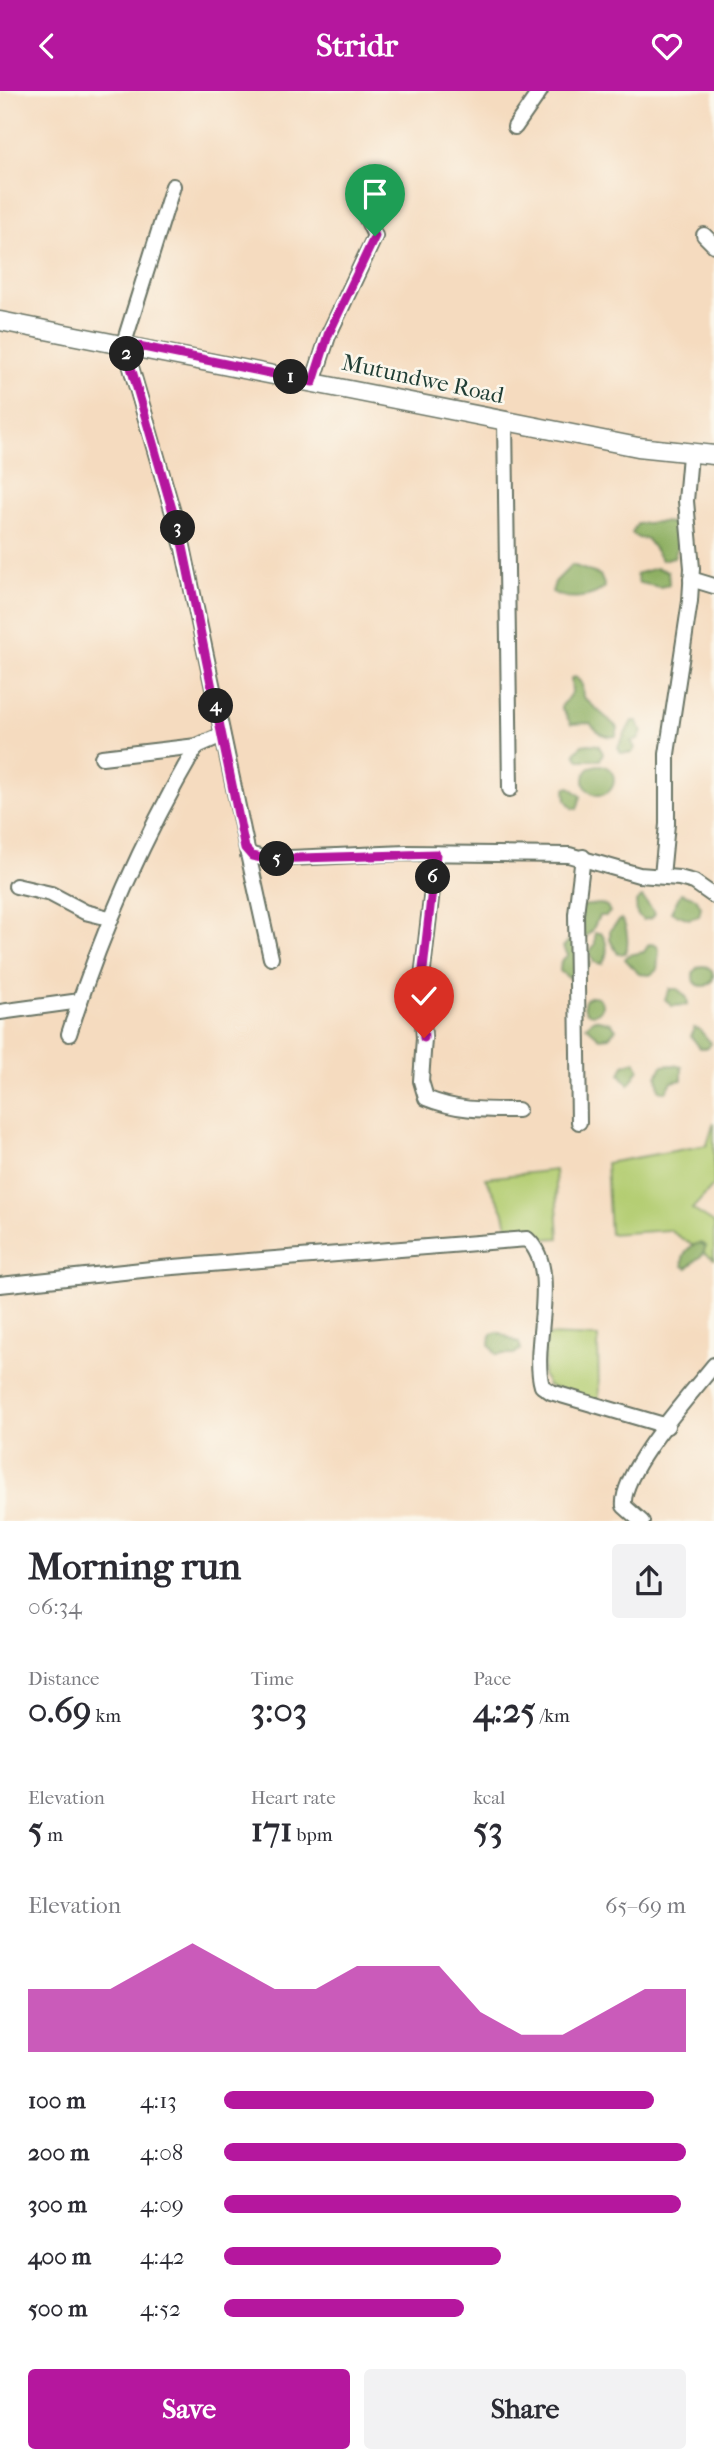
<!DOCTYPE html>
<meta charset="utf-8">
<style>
:root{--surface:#fff;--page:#f2f2f3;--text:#2b2b33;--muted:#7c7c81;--accent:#b5179e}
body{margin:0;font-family:"IM FELL French Canon",serif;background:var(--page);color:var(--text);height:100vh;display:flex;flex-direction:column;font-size:26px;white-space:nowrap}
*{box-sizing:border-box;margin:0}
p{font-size:23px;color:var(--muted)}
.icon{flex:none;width:38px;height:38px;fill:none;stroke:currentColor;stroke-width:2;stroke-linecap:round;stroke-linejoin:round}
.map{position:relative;height:1430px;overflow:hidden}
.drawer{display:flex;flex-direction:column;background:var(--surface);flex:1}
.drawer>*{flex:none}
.pin{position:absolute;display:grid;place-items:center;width:60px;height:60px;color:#fff;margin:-72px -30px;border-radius:50% 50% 50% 0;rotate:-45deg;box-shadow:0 0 7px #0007}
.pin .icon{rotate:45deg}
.km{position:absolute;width:35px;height:35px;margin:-18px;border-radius:50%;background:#222;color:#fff;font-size:19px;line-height:35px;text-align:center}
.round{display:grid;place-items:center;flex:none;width:74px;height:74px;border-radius:7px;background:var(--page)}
.headline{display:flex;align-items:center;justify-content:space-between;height:119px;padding:0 28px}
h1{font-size:38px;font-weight:700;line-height:52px}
.metrics{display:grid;grid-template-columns:repeat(3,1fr);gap:10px;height:119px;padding:7px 28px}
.metrics div{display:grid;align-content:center}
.metrics b{font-size:35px;font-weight:700}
.metrics small{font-size:19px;font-weight:400}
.metrics p{font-size:19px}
.chart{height:196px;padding:14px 28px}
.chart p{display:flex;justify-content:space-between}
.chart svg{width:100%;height:126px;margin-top:7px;fill:var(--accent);opacity:.7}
.action{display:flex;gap:14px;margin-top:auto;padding:14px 28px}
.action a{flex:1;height:80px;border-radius:7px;background:var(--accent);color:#fff;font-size:28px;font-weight:700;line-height:80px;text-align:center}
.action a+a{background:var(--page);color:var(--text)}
ul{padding:0 28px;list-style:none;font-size:23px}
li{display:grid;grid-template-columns:112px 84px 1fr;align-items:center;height:52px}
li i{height:18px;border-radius:9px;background:var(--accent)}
header{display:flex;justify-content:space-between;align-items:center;height:91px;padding:0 28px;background:var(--accent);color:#fff;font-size:32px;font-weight:700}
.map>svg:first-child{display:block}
.green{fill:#b4cd72;stroke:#6a8553;stroke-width:2}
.forest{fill:#8fb064;stroke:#57764c;stroke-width:2}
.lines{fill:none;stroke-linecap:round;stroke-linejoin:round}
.minor-casing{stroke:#6a7465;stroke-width:18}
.major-casing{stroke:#6a7465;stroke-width:21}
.minor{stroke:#fff;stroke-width:14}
.major{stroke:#fff;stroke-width:18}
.route-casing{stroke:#fff;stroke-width:14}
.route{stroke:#b5179e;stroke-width:9}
.labels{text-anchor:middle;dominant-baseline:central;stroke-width:5;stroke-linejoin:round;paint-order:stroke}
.street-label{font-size:23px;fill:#1f3d34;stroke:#fbf7ec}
</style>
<header><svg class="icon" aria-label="back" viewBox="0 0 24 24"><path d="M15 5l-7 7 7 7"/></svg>Stridr<svg class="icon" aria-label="heart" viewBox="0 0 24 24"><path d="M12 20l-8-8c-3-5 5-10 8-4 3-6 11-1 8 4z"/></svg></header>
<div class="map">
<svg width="714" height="1431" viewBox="0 0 714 1431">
<rect width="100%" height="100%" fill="#fbf7ec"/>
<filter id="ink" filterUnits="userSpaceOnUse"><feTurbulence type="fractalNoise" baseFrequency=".0143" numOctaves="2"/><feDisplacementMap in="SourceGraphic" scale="14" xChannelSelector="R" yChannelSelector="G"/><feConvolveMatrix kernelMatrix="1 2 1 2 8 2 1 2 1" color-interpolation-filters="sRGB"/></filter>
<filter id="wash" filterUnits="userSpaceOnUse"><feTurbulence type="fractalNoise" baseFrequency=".00686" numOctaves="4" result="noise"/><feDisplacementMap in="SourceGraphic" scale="28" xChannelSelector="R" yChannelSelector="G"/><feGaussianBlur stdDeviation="1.57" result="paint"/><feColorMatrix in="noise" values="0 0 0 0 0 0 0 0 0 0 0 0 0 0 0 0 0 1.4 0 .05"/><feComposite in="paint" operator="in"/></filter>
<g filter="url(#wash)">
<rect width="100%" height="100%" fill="#f5dbbf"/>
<g class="green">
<path d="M714,1031V1094L692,1118L714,1132V1168L669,1139L610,1143L606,1072L707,1054Z"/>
<path d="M555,1079L559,1147L541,1148L509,1142L503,1119L485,1087Z"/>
<path d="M546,1244L598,1246L599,1310L548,1295L543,1284Z"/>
</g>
<g class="forest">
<path d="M658,431L676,432L680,449L674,466L662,469L647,448L638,447L632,442L637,433Z"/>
<path d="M572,474L600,484L605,496C592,508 567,510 552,501L555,491Z"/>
<path d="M656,477L668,480L669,494L660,496L639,492L636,483Z"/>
<path d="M576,586L582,593L583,606L618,637L616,645C604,647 597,641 590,632L571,633L561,616L572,601L571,587Z"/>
<path d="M632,630H637L642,641L638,649L631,650L635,657L632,662H621L618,656Z"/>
<path d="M589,653L598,654L603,662L600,669H579L575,662L582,654Z"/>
<circle cx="599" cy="689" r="15"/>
<path d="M570,696L581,705L577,718L572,717L566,709L565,697Z"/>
<path d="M681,802L696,807L701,816L699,825L689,828L671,821Z"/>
<path d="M642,806L655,822L652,827L643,829L637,823L636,811Z"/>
<path d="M600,813L607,815L610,821L606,825H599L592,840L582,849L581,815Z"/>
<path d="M621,828C628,835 629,855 625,862L618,863L610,849V839Z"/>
<path d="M595,842H601C608,852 609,862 602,873L594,871L589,862L595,853Z"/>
<path d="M569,849L585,861L590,873L585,879L569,887L560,880L561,870L568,864L563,856Z"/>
<path d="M649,853L656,854L659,859L657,879L650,884L639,883L625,868L628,864L644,861Z"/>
<circle cx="703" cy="885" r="10"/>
<path d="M670,898H678L687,907L688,914L672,915L665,908Z"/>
<circle cx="593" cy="914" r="9"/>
<path d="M594,928L611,932L616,938L609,946L600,947L586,935Z"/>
<path d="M694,937L699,938L711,952L708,957H700L691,945Z"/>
<path d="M635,970L639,978L629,994L620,983L624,974Z"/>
<path d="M673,974L682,976V989L672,991L666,1001L659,999L657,985L662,975Z"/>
<path d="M700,1152L706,1155L702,1164L687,1177L683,1175C681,1163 688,1155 700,1152Z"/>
<path d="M498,1241L519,1252L521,1258L514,1263H496L490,1254L491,1243Z"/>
</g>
</g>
<g filter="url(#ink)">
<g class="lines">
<defs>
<g id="minor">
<path d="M515,36L540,0"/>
<path d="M173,95L124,252L183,456L248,763L267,768L406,762L569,764L639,784L679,787L694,791L714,805"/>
<path d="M704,144L714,154"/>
<path d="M313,291L328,245L375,145L360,113"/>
<path d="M505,330L510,698"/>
<path d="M691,488L714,495"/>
<path d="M102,666L197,655L222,644"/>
<path d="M248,763L271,867"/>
<path d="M436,763L421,896L424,947L421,990L426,1007C457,1020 485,1019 518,1019"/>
<path d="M662,785L667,733V663L690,510L692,477L686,410L690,364"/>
<path d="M16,795L51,803L85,821L109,827"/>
<path d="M0,921L80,910"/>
<path d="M69,943C101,843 143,746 197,655"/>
<path d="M579,1031L576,823L583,766"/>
<path d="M0,1194L161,1177L527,1148C562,1180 530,1254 542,1295L551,1301L667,1335"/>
<path d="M642,1431L624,1415C620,1381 691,1303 714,1274"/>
</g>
<path id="major" d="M0,230L638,356L714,364"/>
</defs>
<use href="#minor" class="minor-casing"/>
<use href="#major" class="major-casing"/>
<use href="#minor" class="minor"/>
<use href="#major" class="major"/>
</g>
</g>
<g class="lines" filter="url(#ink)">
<defs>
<path id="route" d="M375,145L328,244L313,291L124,252L183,456L245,757L252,765L267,768L436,763L421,896L424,947"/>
</defs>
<use href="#route" class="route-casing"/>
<use href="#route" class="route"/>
</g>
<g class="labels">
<g class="street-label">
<text transform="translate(423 288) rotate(12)">Mutundwe Road</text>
</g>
</g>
</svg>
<div class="pin" style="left:375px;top:145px;background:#1e9e55"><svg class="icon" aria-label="arrive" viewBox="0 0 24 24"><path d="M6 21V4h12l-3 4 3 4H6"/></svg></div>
<div class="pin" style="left:424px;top:947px;background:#d93025"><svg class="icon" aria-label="check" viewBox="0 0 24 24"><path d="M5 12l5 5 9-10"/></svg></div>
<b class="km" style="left:291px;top:286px">1</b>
<b class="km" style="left:127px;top:263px">2</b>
<b class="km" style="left:178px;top:437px">3</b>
<b class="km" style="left:216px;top:615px">4</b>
<b class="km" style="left:277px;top:768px">5</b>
<b class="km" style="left:433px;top:786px">6</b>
</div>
<section class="drawer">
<div class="headline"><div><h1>Morning run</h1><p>06:34</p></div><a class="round"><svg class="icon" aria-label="share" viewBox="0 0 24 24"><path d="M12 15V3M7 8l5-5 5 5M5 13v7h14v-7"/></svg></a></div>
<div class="metrics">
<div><p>Distance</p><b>0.69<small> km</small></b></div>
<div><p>Time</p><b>3:03</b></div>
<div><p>Pace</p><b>4:25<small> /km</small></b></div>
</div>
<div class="metrics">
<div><p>Elevation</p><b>5<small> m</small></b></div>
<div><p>Heart rate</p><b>171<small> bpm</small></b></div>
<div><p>kcal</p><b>53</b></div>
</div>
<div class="chart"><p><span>Elevation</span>65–69 m</p>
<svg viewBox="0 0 160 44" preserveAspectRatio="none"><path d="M0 44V22L10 22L20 22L30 14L40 6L50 14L60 22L70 22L80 14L90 14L100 14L110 30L120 38L130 38L140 30L150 22L160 22V44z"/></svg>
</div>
<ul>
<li><b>100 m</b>4:13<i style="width:93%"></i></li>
<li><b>200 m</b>4:08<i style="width:100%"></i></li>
<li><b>300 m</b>4:09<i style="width:99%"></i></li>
<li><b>400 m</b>4:42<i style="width:60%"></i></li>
<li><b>500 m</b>4:52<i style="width:52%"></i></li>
</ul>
<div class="action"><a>Save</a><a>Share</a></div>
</section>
